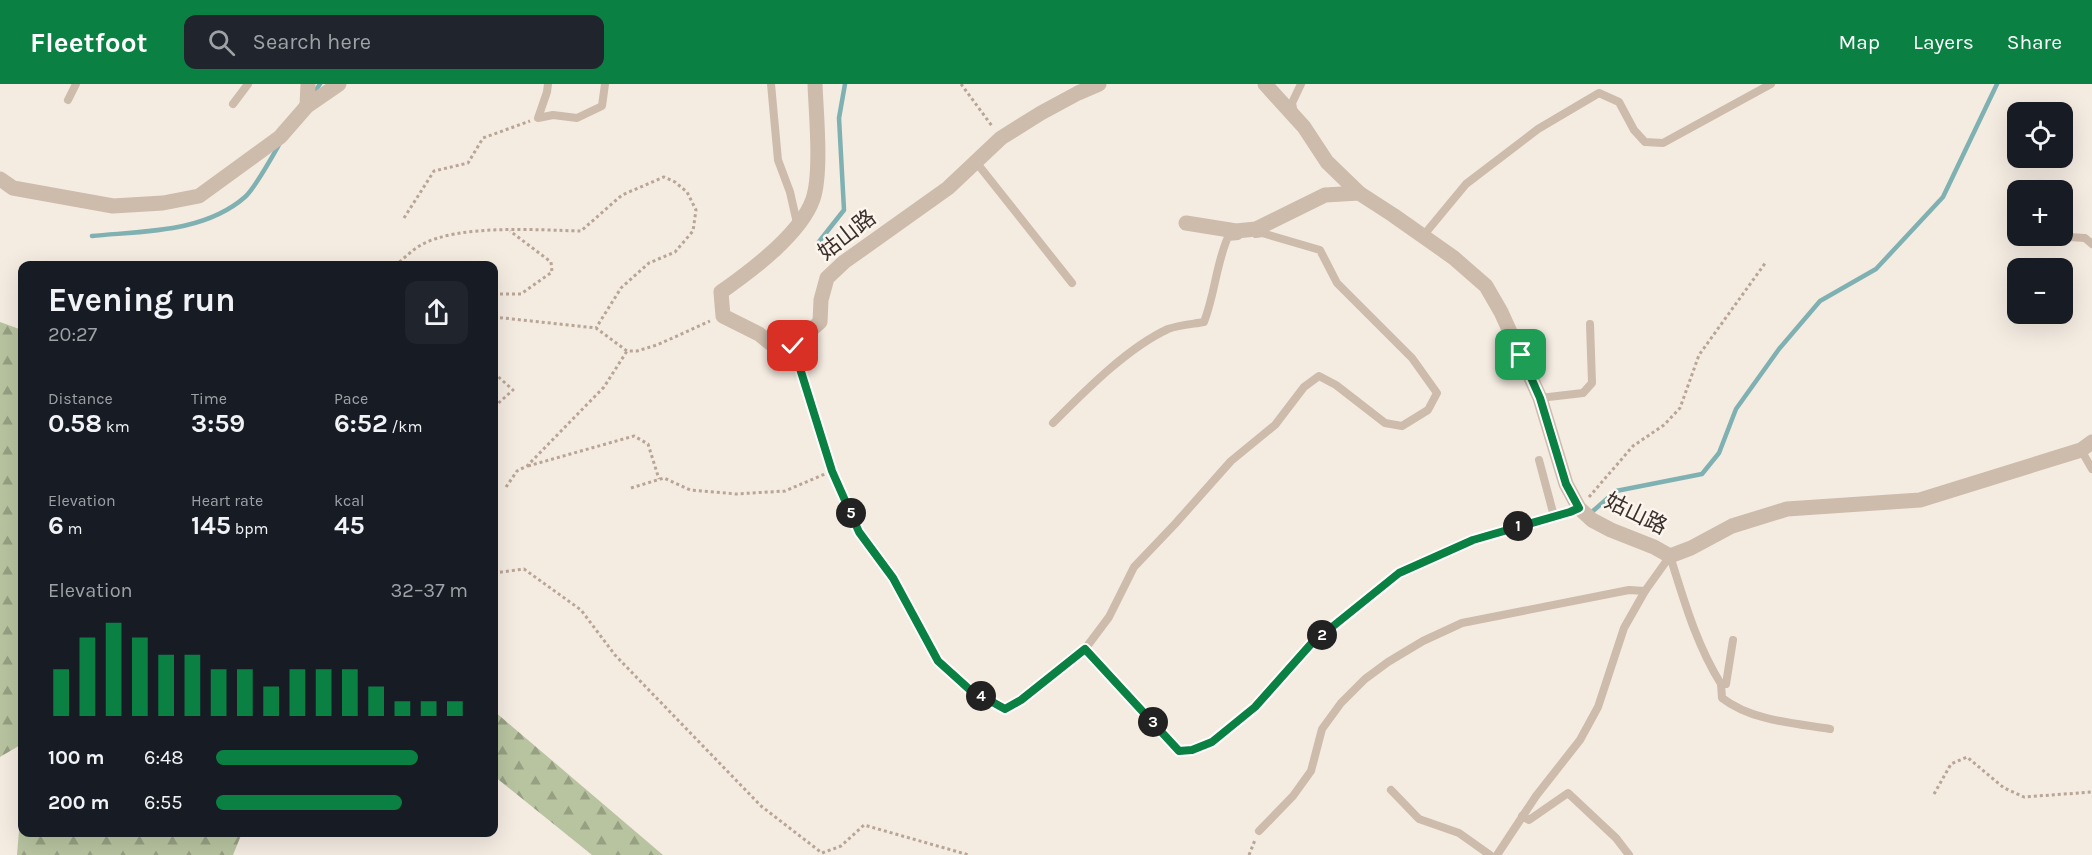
<!DOCTYPE html>
<meta charset="utf-8">
<style>
:root{--surface:#171b24;--page:#20242c;--text:#f1f3f6;--muted:#9ea1a6;--accent:#0b8043}
body{margin:0;font-family:Karla,"Noto Sans TC",sans-serif;background:var(--page);color:var(--text);height:100vh;display:flex;flex-direction:column;font-size:22px;white-space:nowrap}
*{box-sizing:border-box;margin:0}
p{font-size:20px;color:var(--muted)}
.icon{flex:none;width:33px;height:33px;fill:none;stroke:currentColor;stroke-width:2;stroke-linecap:round;stroke-linejoin:round}
.map{position:relative;flex:1;overflow:hidden}
.side{position:absolute;left:18px;top:177px;width:480px;height:576px;display:flex;flex-direction:column;background:var(--surface);border-radius:12px;box-shadow:0 6px 24px #0002}
.side>*{flex:none}
.fabs{position:absolute;left:2007px;top:18px;display:grid;gap:12px}
.fabs a{display:grid;place-items:center;width:66px;height:66px;border-radius:12px;background:var(--surface);box-shadow:0 6px 24px #0002;font-size:30px}
.pin{position:absolute;display:grid;place-items:center;width:51px;height:51px;color:#fff;margin:-26px;border-radius:12px;box-shadow:0 3px 9px #0006}
.km{position:absolute;width:30px;height:30px;margin:-15px;border-radius:50%;background:#222;color:#fff;font-size:16px;line-height:30px;text-align:center}
.round{display:grid;place-items:center;flex:none;width:63px;height:63px;border-radius:12px;background:var(--page)}
.head{display:flex;align-items:center;justify-content:space-between;height:102px;padding:0 30px}
h1{font-size:33px;font-weight:700;line-height:45px}
.metrics{display:grid;grid-template-columns:repeat(3,1fr);gap:9px;height:102px;padding:6px 30px}
.metrics div{display:grid;align-content:center}
.metrics b{font-size:26px;font-weight:700}
.metrics small{font-size:16px;font-weight:400}
.metrics p{font-size:16px}
.chart{height:168px;padding:12px 30px}
.chart p{display:flex;justify-content:space-between}
.chart svg{width:100%;height:108px;margin-top:6px;stroke:var(--accent);stroke-width:6}
ul{padding:0 30px;list-style:none;font-size:20px}
li{display:grid;grid-template-columns:96px 72px 1fr;align-items:center;height:45px}
li i{height:15px;border-radius:8px;background:var(--accent)}
header{display:flex;align-items:center;gap:36px;box-sizing:border-box;height:84px;padding:0 30px;background:var(--accent);color:#fff}
header strong{font-size:28px}
nav{display:flex;gap:33px;margin-inline-start:auto;font-size:21px}
.search{width:420px;height:54px;background:var(--page);display:flex;align-items:center;gap:15px;box-sizing:border-box;padding:0 21px;border-radius:12px;color:var(--muted);font-size:22px}
.map>svg:first-child{display:block}
.forest{fill:url(#forest-firs)}
.lines{fill:none;stroke-linecap:round;stroke-linejoin:round}
.stream{stroke:#7fb0b2;stroke-width:4.5}
.path{stroke:#b9a596;stroke-width:3;stroke-dasharray:3 3;stroke-linecap:butt}
.lane{stroke:#cdbbac;stroke-width:8}
.street{stroke:#cdbbac;stroke-width:15}
.route-casing{stroke:#fff;stroke-width:12}
.route{stroke:#0b8043;stroke-width:8}
.labels{text-anchor:middle;dominant-baseline:central;stroke-width:5;stroke-linejoin:round;paint-order:stroke}
.street-label{font-size:22px;fill:#3b302b;stroke:#fbf5ee}
</style>
<header>
<strong>Fleetfoot</strong>
<div class="search"><svg class="icon" aria-label="search" viewBox="0 0 24 24"><circle cx="10" cy="10" r="6"/><path d="M15 15l6 6"/></svg>Search here</div>
<nav><a>Map</a><a>Layers</a><a>Share</a></nav>
</header>
<div class="map">
<svg width="2092" height="771" viewBox="0 0 2092 771">
<defs>
<pattern id="forest-firs" width="22" height="20" patternUnits="userSpaceOnUse" patternTransform="scale(1.5)"><rect width="22" height="20" fill="#b8c4a0"/><path d="M5 1l3.5 6h-7zM16 11l3.5 6h-7z" fill="#97a083"/></pattern>
</defs>
<rect width="100%" height="100%" fill="#f4ebe1"/>
<g class="forest">
<path d="M0,238L22,246V660L0,673Z"/>
<path d="M494,627L663,771H592L494,692Z"/>
<path d="M22,710V748L242,749L233,771H17Z"/>
</g>
<g class="lines">
<g class="stream">
<path d="M313,10L320,0"/>
<path d="M92,152C142,147 204,149 245,113C255,104 272,73 280,59"/>
<path d="M818,159L844,126L839,34L845,0"/>
<path d="M1593,427L1616,407L1702,390L1719,369L1736,325L1779,265L1820,217L1876,185L1943,113L1997,0"/>
</g>
<g class="path">
<path d="M961,0L992,42"/>
<path d="M404,134L434,87L468,79L483,54L530,37"/>
<path d="M395,182C403,175 412,166 421,161C458,140 538,146 581,147L622,111L664,93L675,98L687,108L696,126L693,147L675,168L649,179L621,204L596,244"/>
<path d="M494,210H521L552,188L551,178L510,147"/>
<path d="M494,233L596,244L627,267H637L657,261L710,237"/>
<path d="M798,276L832,387L859,448L893,494L938,577L969,605L1005,625L1021,616L1076,572"/>
<path d="M494,289L513,306L494,323"/>
<path d="M528,382L634,352L648,360L659,395"/>
<path d="M506,403L517,387L527,382L604,303L627,267"/>
<path d="M631,404L664,394L690,406L736,410L785,407L832,387"/>
<path d="M1589,413L1633,362L1664,341L1680,324L1699,271L1766,178"/>
<path d="M494,489L524,485L581,526L615,571L761,722L822,769L841,762L864,741L969,771"/>
<path d="M1092,572L1179,667L1192,666L1212,658L1255,623L1311,560L1399,489L1473,456L1544,434"/>
<path d="M1934,710L1951,680L1967,673L2004,704L2024,713L2092,708"/>
<path d="M1249,771L1255,756"/>
</g>
<g class="lane">
<path d="M548,0L547,8L538,34L553,31L577,34L602,22L605,0"/>
<path d="M771,0L778,76L790,108L797,139"/>
<path d="M68,16L76,0"/>
<path d="M233,20L248,0"/>
<path d="M1294,29L1292,19L1301,0"/>
<path d="M976,78L1072,199"/>
<path d="M1423,152L1466,100L1538,45L1599,9L1619,18L1634,46L1645,58L1663,59L1771,0"/>
<path d="M2053,152L2085,154L2092,160"/>
<path d="M1540,314L1583,309L1592,299L1590,240"/>
<path d="M1053,339C1085,307 1127,264 1168,245C1179,241 1193,240 1204,238C1215,210 1216,180 1228,153L1238,152"/>
<path d="M2081,366L2092,385"/>
<path d="M1539,376L1554,432"/>
<path d="M1733,556L1726,600H1721L1722,614C1752,637 1794,639 1830,645"/>
<path d="M1085,565L1109,533L1134,483L1175,440L1231,377L1275,341L1304,303L1319,292L1336,301L1385,339L1402,342L1428,326L1437,309L1412,274L1337,199L1320,166L1262,149L1256,150"/>
<path d="M1391,706L1419,735L1459,749L1490,771"/>
<path d="M1522,732L1529,736L1568,709L1616,754L1629,771"/>
<path d="M1259,747L1293,712L1311,687L1322,645L1341,619L1365,595L1388,578L1423,557L1462,539L1629,506L1645,507L1670,472C1684,516 1696,560 1721,600"/>
<path d="M1497,771L1536,712L1580,656L1598,623L1624,544L1645,507"/>
</g>
<g class="street">
<path d="M815,0C816,29 822,88 813,115C801,150 751,187 721,208L723,232L759,250L775,263L793,262L820,238L821,216L827,194L844,178L948,104L1001,54L1041,29L1078,9L1099,0"/>
<path d="M1265,0L1304,43L1327,78L1359,109"/>
<path d="M307,22L308,0"/>
<path d="M0,95L13,104L113,122L163,119L199,112L280,53L307,22L339,0"/>
<path d="M1186,139L1236,147L1256,145L1325,111L1359,109L1393,131L1454,174L1486,202L1501,228L1540,314L1566,400L1579,424L1592,436L1611,446L1654,463L1670,472L1691,464L1732,442L1787,425L1920,416L2081,366L2092,358"/>
</g>
</g>
<g class="lines">
<defs>
<path id="route" d="M793,262L832,387L859,448L893,494L938,577L969,605L1005,625L1021,616L1085,565L1179,667L1192,666L1212,658L1255,623L1311,560L1399,489L1473,456L1570,428L1579,424L1566,400L1540,314L1521,271"/>
</defs>
<use href="#route" class="route-casing"/>
<use href="#route" class="route"/>
</g>
<g class="labels">
<g class="street-label">
<text transform="translate(847 151) rotate(-38)">姑山路</text>
<text transform="translate(1636 430) rotate(26)">姑山路</text>
</g>
</g>
</svg>
<div class="fabs">
<a><svg class="icon" aria-label="locate" viewBox="0 0 24 24"><circle cx="12" cy="12" r="6"/><path d="M12 2v4M12 18v4M2 12h4M18 12h4"/></svg></a>
<a>+</a>
<a>−</a>
</div>
<div class="pin" style="left:1521px;top:271px;background:#1e9e55"><svg class="icon" aria-label="arrive" viewBox="0 0 24 24"><path d="M6 21V4h12l-3 4 3 4H6"/></svg></div>
<div class="pin" style="left:793px;top:262px;background:#d93025"><svg class="icon" aria-label="check" viewBox="0 0 24 24"><path d="M5 12l5 5 9-10"/></svg></div>
<b class="km" style="left:1518px;top:442px">1</b>
<b class="km" style="left:1322px;top:551px">2</b>
<b class="km" style="left:1153px;top:638px">3</b>
<b class="km" style="left:981px;top:612px">4</b>
<b class="km" style="left:851px;top:429px">5</b>
<section class="side">
<div class="head"><div><h1>Evening run</h1><p>20:27</p></div><a class="round"><svg class="icon" aria-label="share" viewBox="0 0 24 24"><path d="M12 15V3M7 8l5-5 5 5M5 13v7h14v-7"/></svg></a></div>
<div class="metrics">
<div><p>Distance</p><b>0.58<small> km</small></b></div>
<div><p>Time</p><b>3:59</b></div>
<div><p>Pace</p><b>6:52<small> /km</small></b></div>
</div>
<div class="metrics">
<div><p>Elevation</p><b>6<small> m</small></b></div>
<div><p>Heart rate</p><b>145<small> bpm</small></b></div>
<div><p>kcal</p><b>45</b></div>
</div>
<div class="chart"><p><span>Elevation</span>32–37 m</p>
<svg viewBox="0 0 160 44" preserveAspectRatio="none"><path d="M5 44V25M15 44V12M25 44V6M35 44V12M45 44V19M55 44V19M65 44V25M75 44V25M85 44V32M95 44V25M105 44V25M115 44V25M125 44V32M135 44V38M145 44V38M155 44V38"/></svg>
</div>
<ul>
<li><b>100 m</b>6:48<i style="width:80%"></i></li>
<li><b>200 m</b>6:55<i style="width:74%"></i></li>
</ul>
</section>
</div>
